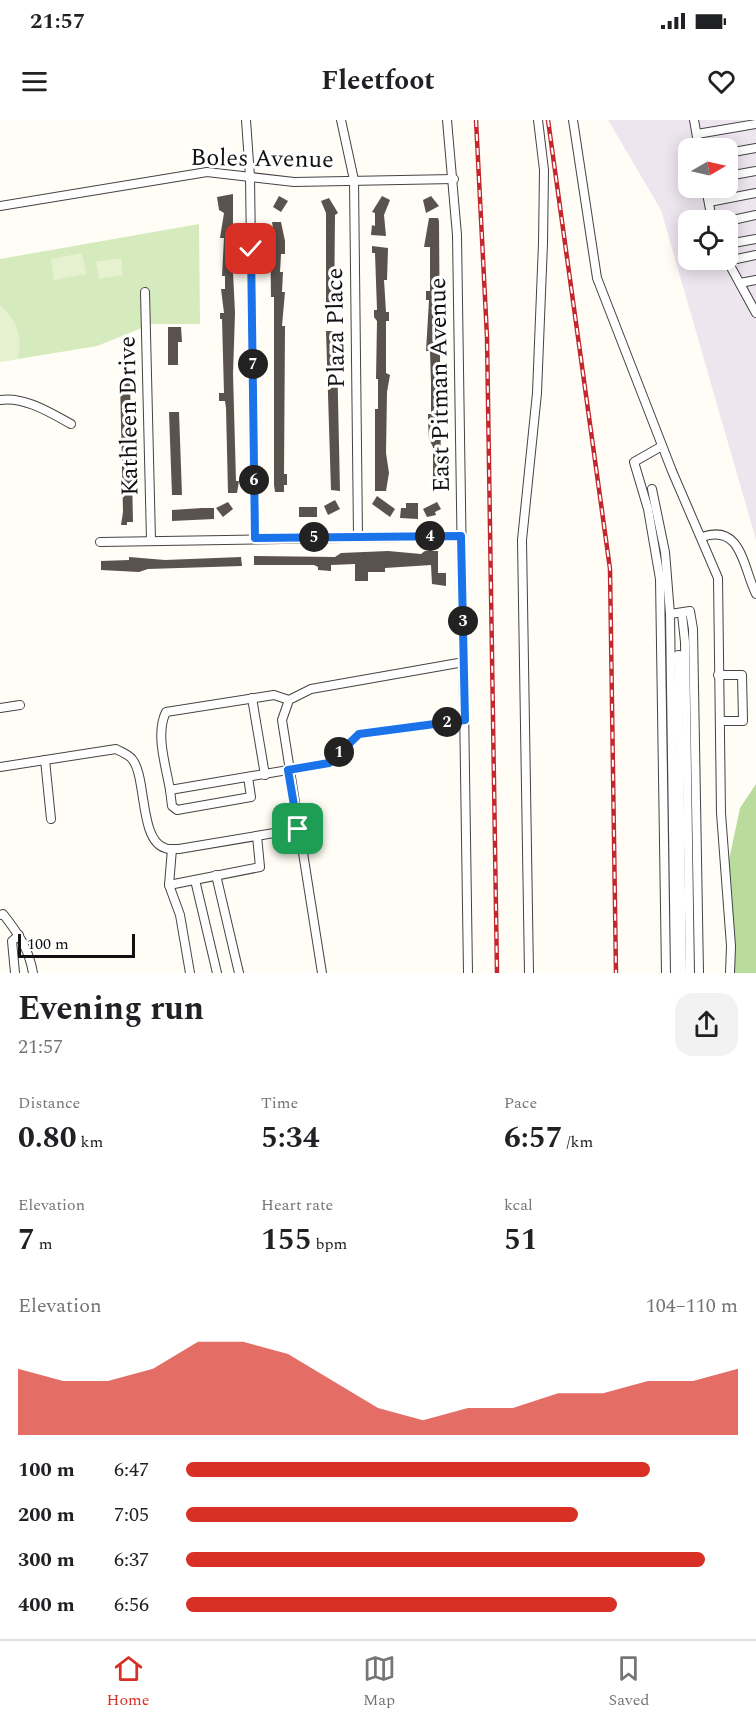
<!DOCTYPE html>
<meta charset="utf-8">
<style>
:root{--surface:#fff;--page:#f2f2f2;--text:#202124;--muted:#757577;--line:#e0e0e0;--accent:#d93025}
body{margin:0;font-family:Spectral,serif;background:var(--page);color:var(--text);height:100vh;display:flex;flex-direction:column;font-size:22px;white-space:nowrap}
*{box-sizing:border-box;margin:0}
p{font-size:20px;color:var(--muted)}
.icon{flex:none;width:33px;height:33px;fill:none;stroke:currentColor;stroke-width:2;stroke-linecap:round;stroke-linejoin:round}
.map{position:relative;height:853px;overflow:hidden}
.panel{display:flex;flex-direction:column;background:var(--surface);flex:1}
.panel>*{flex:none}
.needle{width:39px;rotate:81deg}
.tools{position:absolute;left:678px;top:18px;display:grid;gap:12px}
.tools a{display:grid;place-items:center;width:60px;height:60px;border-radius:12px;background:var(--surface);box-shadow:0 3px 15px #0003;font-size:30px}
.scale{position:absolute;left:18px;bottom:15px;width:117px;box-sizing:border-box;padding-left:6px;border:3px solid #111;border-top:0;font-size:16px;line-height:21px;white-space:nowrap;color:#111;-webkit-text-stroke:4px #fff;paint-order:stroke}
.pin{position:absolute;display:grid;place-items:center;width:51px;height:51px;color:#fff;margin:-26px;border-radius:12px;box-shadow:0 3px 9px #0006}
.km{position:absolute;width:30px;height:30px;margin:-15px;border-radius:50%;background:#222;color:#fff;font-size:16px;line-height:30px;text-align:center}
.round{display:grid;place-items:center;flex:none;width:63px;height:63px;border-radius:18px;background:var(--page)}
.summary{display:flex;align-items:center;justify-content:space-between;height:102px;padding:0 18px}
h1{font-size:33px;font-weight:700;line-height:45px}
.metrics{display:grid;grid-template-columns:repeat(3,1fr);gap:9px;height:102px;padding:6px 18px}
.metrics div{display:grid;align-content:center}
.metrics b{font-size:30px;font-weight:700}
.metrics small{font-size:16px;font-weight:400}
.metrics p{font-size:16px}
.chart{height:168px;padding:12px 18px}
.chart p{display:flex;justify-content:space-between}
.chart svg{width:100%;height:108px;margin-top:6px;fill:var(--accent);opacity:.7}
ul{padding:0 18px;list-style:none;font-size:20px}
li{display:grid;grid-template-columns:96px 72px 1fr;align-items:center;height:45px}
li i{height:15px;border-radius:8px;background:var(--accent)}
.status{display:flex;justify-content:space-between;align-items:center;height:42px;padding:0 30px;background:var(--surface);direction:ltr}
.status svg{height:16px;fill:currentColor}
header{display:flex;justify-content:space-between;align-items:center;height:78px;padding:0 18px;background:var(--surface);font-size:27px;font-weight:700}
.tab-bar{display:flex;justify-content:space-around;align-items:center;height:84px;border-top:2px solid var(--line);background:var(--surface);font-size:16px;color:var(--muted)}
.tab-bar a{display:grid;justify-items:center;gap:3px}
.tab-bar .on{color:var(--accent)}
.map>svg:first-child{display:block}
.industrial{fill:#eee6ef;fill-rule:evenodd}
.green{fill:#d5ebbd}
.forest{fill:#b9dc9c}
.pitch{fill:#e6f2cf}
.building{fill:#5a524d}
.lines{fill:none;stroke-linecap:round;stroke-linejoin:round}
.minor-casing{stroke:#444;stroke-width:10}
.minor{stroke:#fff;stroke-width:8}
.rail-casing{stroke:#c4262e;stroke-width:4.5}
.rail{stroke:#fff;stroke-width:2;stroke-dasharray:7;stroke-linecap:butt}
.route-casing{stroke:#fff;stroke-width:12}
.route{stroke:#1a73e8;stroke-width:8}
.labels{text-anchor:middle;dominant-baseline:central;stroke-width:6;stroke-linejoin:round;paint-order:stroke}
.street-label{font-size:24px;fill:#111;stroke:#fff}
</style>
<div class="status"><b>21:57</b><svg viewBox="0 0 49 12"><path d="M0 12V9h3v3zM5 12V6h3v6zM10 12V3h3v9zM15 12V0h3v12zM26 1h20v11H26zM47 4h2v5h-2z"/></svg></div>
<header><svg class="icon" aria-label="menu" viewBox="0 0 24 24"><path d="M4 6h16M4 12h16M4 18h16"/></svg>Fleetfoot<svg class="icon" aria-label="heart" viewBox="0 0 24 24"><path d="M12 20l-8-8c-3-5 5-10 8-4 3-6 11-1 8 4z"/></svg></header>
<div class="map">
<svg width="756" height="853" viewBox="0 0 756 853">
<rect width="100%" height="100%" fill="#fffdf5"/>
<path class="industrial" d="M608,0H756V420L661,90ZM688,28H728V68H688ZM688,100H728V140H688Z"/>
<path class="green" d="M199,104L200,204H152L97,226L0,242V139Z"/>
<path class="forest" d="M756,664V853H734L729,740L740,688Z"/>
<g class="pitch">
<path d="M82,133L86,154L54,160L51,139Z"/>
<path d="M121,138L123,155L99,159L96,142Z"/>
<path d="M0,185C18,201 22,215 18,239L0,242Z"/>
</g>
<g class="building">
<path d="M233,74V129H235V139L233,152L235,193L233,254L236,361H239L237,373H228L226,288L225,281H219V273H224L222,199H220V193H224L221,169H225V156H222L224,118H220L224,93L219,90L217,77Z"/>
<path d="M279,76L288,81L281,92L273,87Z"/>
<path d="M382,76L390,80L384,95L386,116L371,115L372,105L375,106V93L372,92Z"/>
<path d="M431,76L439,86L426,93L423,80Z"/>
<path d="M329,78L338,93L335,95L334,198H326V93L321,81Z"/>
<path d="M429,98H438L439,101L441,371H433V327L429,319L428,300V294H431V263L430,231H426L429,180H426V171H430V127H424Z"/>
<path d="M272,102H281L285,121V134H281L280,152H283L282,172H285L282,206H285L284,354H287V365H284V372H275L274,365V177H271L270,108H273Z"/>
<path d="M372,126L388,128L387,160H384L386,192H389V201H386V253L390,255L387,272L386,333L389,353L386,371H375V289H378V259H376L377,201L374,197V190H377L375,133H372Z"/>
<path d="M168,207H181L182,222H178V245H168Z"/>
<path d="M326,211H335L337,233L340,371L331,370Z"/>
<path d="M120,260H130L133,402H127V405H121L123,392Z"/>
<path d="M169,292H179L182,375H172Z"/>
<path d="M377,376L395,389L390,397L372,384Z"/>
<path d="M335,380L340,389L328,395L324,386Z"/>
<path d="M228,382L233,389L223,397L216,388Z"/>
<path d="M437,382L441,389L435,392L436,395L427,397L423,389Z"/>
<path d="M406,383H418V399L400,398L401,388H406Z"/>
<rect x="299" y="387" width="18" height="10"/>
<path d="M202,388H214V399L172,401V390Z"/>
<path d="M388,431L421,434L425,431H438V453H446V466L432,464L431,445L385,448V452H368V461H355V444L331,445V451L318,450V447L314,445H254V436L335,437L341,433Z"/>
<path d="M129,437L165,440L241,437L242,446L148,449L139,452L101,450V441L129,440Z"/>
</g>
<g class="lines">
<defs>
<g id="minor">
<path d="M246,0L250,57L255,418"/>
<path d="M341,0L354,60L358,416"/>
<path d="M447,0L457,115L468,853"/>
<path d="M573,0L597,158L672,351L718,458L721,693L731,826L730,853"/>
<path d="M694,0L699,28"/>
<path d="M697,14L756,4"/>
<path d="M728,33L756,28"/>
<path d="M728,56L756,51"/>
<path d="M706,68L712,100"/>
<path d="M709,82L756,73"/>
<path d="M0,86L207,52L294,62L454,59"/>
<path d="M728,101L756,95"/>
<path d="M728,124L756,119"/>
<path d="M727,140L756,193"/>
<path d="M727,141L756,135"/>
<path d="M740,163L756,160"/>
<path d="M145,172L151,420"/>
<path d="M0,280C24,276 51,293 71,304"/>
<path d="M662,326L634,342L648,389L660,459L666,853"/>
<path d="M652,369L665,432L670,494L675,853"/>
<path d="M702,417C742,403 743,448 756,474"/>
<path d="M100,422L461,416"/>
<path d="M670,494L690,491L693,509L699,853"/>
<path d="M682,494L685,522L690,853"/>
<path d="M718,555H742L743,601H720"/>
<path d="M252,578L265,655"/>
<path d="M289,580L274,575L166,592C155,614 166,646 170,670L329,643L359,614L465,600"/>
<path d="M0,588L20,585"/>
<path d="M45,640L51,699"/>
<path d="M0,647L116,629C121,632 128,634 132,639C147,657 139,720 165,728C169,730 175,729 179,729L298,709"/>
<path d="M170,670L172,686L177,690L251,677L248,657"/>
<path d="M172,729L169,765L180,795L190,853"/>
<path d="M216,755L239,853"/>
<path d="M195,760L217,853"/>
<path d="M169,765L260,747L257,716"/>
<path d="M0,795L3,794C18,813 29,829 33,853"/>
<path d="M15,853L12,821L19,815"/>
<path d="M322,853L282,600L289,580L311,569L464,542"/>
<path d="M529,853L522,420L537,273L543,123L544,50L538,0"/>
<path d="M682,853L678,535L685,536"/>
</g>
</defs>
<use href="#minor" class="minor-casing"/>
<use href="#minor" class="minor"/>
<defs>
<g id="rail">
<path d="M476,0L487,217L497,853"/>
<path d="M548,0L610,449L616,853"/>
</g>
</defs>
<use href="#rail" class="rail-casing"/>
<use href="#rail" class="rail"/>
</g>
<g class="lines">
<defs>
<path id="route" d="M251,129L255,418L461,416L465,600L359,614L329,643L288,650L298,709"/>
</defs>
<use href="#route" class="route-casing"/>
<use href="#route" class="route"/>
</g>
<g class="labels">
<g class="street-label">
<text transform="translate(262 39) rotate(1)">Boles Avenue</text>
<text transform="translate(336 208) rotate(-91)">Plaza Place</text>
<text transform="translate(440 265) rotate(-91)">East Pitman Avenue</text>
<text transform="translate(129 296) rotate(-91)">Kathleen Drive</text>
</g>
</g>
</svg>
<div class="tools">
<a><svg class="needle" viewBox="-14 -14 28 28"><path d="M0-13l5 13h-10z" fill="#e53935"/><path d="M0 13l5-13h-10z" fill="#757577"/></svg></a>
<a><svg class="icon" aria-label="locate" viewBox="0 0 24 24"><circle cx="12" cy="12" r="6"/><path d="M12 2v4M12 18v4M2 12h4M18 12h4"/></svg></a>
</div>
<div class="scale">100 m</div>
<div class="pin" style="left:298px;top:709px;background:#1e9e55"><svg class="icon" aria-label="arrive" viewBox="0 0 24 24"><path d="M6 21V4h12l-3 4 3 4H6"/></svg></div>
<div class="pin" style="left:251px;top:129px;background:#d93025"><svg class="icon" aria-label="check" viewBox="0 0 24 24"><path d="M5 12l5 5 9-10"/></svg></div>
<b class="km" style="left:339px;top:632px">1</b>
<b class="km" style="left:447px;top:602px">2</b>
<b class="km" style="left:463px;top:501px">3</b>
<b class="km" style="left:430px;top:416px">4</b>
<b class="km" style="left:314px;top:417px">5</b>
<b class="km" style="left:254px;top:360px">6</b>
<b class="km" style="left:253px;top:244px">7</b>
</div>
<section class="panel">
<div class="summary"><div><h1>Evening run</h1><p>21:57</p></div><a class="round"><svg class="icon" aria-label="share" viewBox="0 0 24 24"><path d="M12 15V3M7 8l5-5 5 5M5 13v7h14v-7"/></svg></a></div>
<div class="metrics">
<div><p>Distance</p><b>0.80<small> km</small></b></div>
<div><p>Time</p><b>5:34</b></div>
<div><p>Pace</p><b>6:57<small> /km</small></b></div>
</div>
<div class="metrics">
<div><p>Elevation</p><b>7<small> m</small></b></div>
<div><p>Heart rate</p><b>155<small> bpm</small></b></div>
<div><p>kcal</p><b>51</b></div>
</div>
<div class="chart"><p><span>Elevation</span>104–110 m</p>
<svg viewBox="0 0 160 44" preserveAspectRatio="none"><path d="M0 44V17L10 22L20 22L30 17L40 6L50 6L60 11L70 22L80 33L90 38L100 33L110 33L120 27L130 27L140 22L150 22L160 17V44z"/></svg>
</div>
<ul>
<li><b>100 m</b>6:47<i style="width:84%"></i></li>
<li><b>200 m</b>7:05<i style="width:71%"></i></li>
<li><b>300 m</b>6:37<i style="width:94%"></i></li>
<li><b>400 m</b>6:56<i style="width:78%"></i></li>
</ul>
</section>
<nav class="tab-bar">
<a class="on"><svg class="icon" aria-label="home" viewBox="0 0 24 24"><path d="M3 11l9-7 9 7M6 9v11h12V9"/></svg>Home</a>
<a><svg class="icon" aria-label="map" viewBox="0 0 24 24"><path d="M3 6l6-2 6 2 6-2v14l-6 2-6-2-6 2zM9 4v14M15 6v14"/></svg>Map</a>
<a><svg class="icon" aria-label="saved" viewBox="0 0 24 24"><path d="M7 4h10v16l-5-4-5 4z"/></svg>Saved</a>
</nav>
